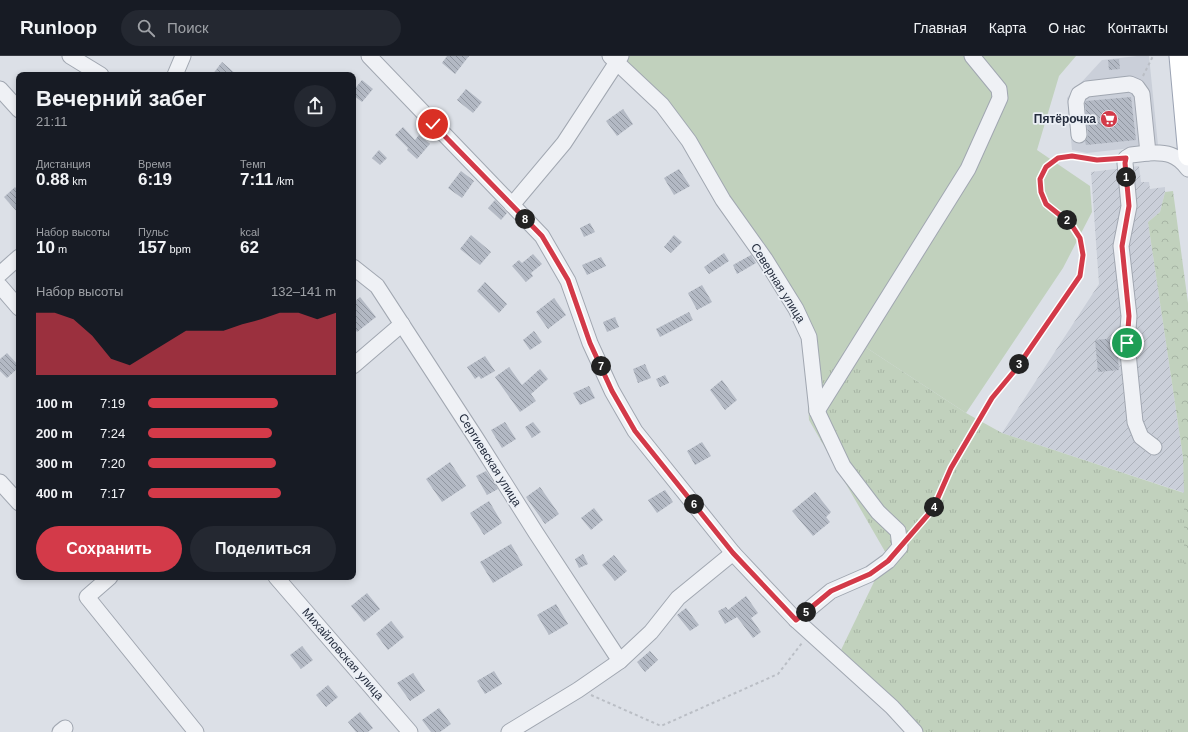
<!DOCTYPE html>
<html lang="ru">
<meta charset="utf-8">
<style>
:root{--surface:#171b24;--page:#242831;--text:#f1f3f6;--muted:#9ea1a6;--line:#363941;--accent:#d33a49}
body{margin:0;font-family:Helvetica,sans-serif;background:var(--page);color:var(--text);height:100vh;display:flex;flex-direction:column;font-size:15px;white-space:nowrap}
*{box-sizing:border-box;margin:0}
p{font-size:13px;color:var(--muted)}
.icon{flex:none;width:22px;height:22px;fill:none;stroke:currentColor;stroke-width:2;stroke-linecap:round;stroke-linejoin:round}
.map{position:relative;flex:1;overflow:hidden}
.side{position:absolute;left:16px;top:16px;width:340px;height:508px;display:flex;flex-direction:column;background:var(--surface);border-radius:8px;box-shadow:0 2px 6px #0003}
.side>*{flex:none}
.pin{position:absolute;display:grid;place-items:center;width:34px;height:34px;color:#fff;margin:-17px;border:2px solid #fff;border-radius:50%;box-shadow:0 1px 4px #0007}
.km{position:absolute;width:20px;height:20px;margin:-10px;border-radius:50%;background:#222;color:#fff;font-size:11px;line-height:20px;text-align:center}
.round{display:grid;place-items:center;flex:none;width:42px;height:42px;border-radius:21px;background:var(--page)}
.headline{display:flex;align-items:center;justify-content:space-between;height:68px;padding:0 20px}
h1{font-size:22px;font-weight:800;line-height:30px}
.metrics{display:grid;grid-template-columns:repeat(3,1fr);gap:6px;height:68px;padding:4px 20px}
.metrics div{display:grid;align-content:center}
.metrics b{font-size:17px;font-weight:800}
.metrics small{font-size:11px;font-weight:400}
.metrics p{font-size:11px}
.chart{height:112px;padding:8px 20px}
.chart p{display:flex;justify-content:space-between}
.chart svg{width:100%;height:72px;margin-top:4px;fill:var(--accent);opacity:.7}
.action{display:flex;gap:8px;margin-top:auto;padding:8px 20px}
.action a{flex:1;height:46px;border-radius:24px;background:var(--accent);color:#fff;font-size:16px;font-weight:800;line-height:46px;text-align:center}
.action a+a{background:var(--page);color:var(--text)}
ul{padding:0 20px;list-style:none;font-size:13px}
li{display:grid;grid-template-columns:64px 48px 1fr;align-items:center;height:30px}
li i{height:10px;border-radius:5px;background:var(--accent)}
header{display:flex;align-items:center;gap:24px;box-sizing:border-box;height:56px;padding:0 20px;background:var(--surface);border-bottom:1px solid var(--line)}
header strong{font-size:19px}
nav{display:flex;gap:22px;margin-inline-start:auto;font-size:14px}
.search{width:280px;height:36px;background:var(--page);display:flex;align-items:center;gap:10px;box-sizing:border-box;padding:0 14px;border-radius:22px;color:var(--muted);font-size:15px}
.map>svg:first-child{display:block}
.built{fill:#cacfd9}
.industrial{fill:url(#industrial-furrows)}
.grass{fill:url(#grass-tufts)}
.forest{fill:url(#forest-crowns)}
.green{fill:#c1d1bd}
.building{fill:url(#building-back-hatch)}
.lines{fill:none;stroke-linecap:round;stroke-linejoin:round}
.minor-casing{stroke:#a1a7b1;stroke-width:17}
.major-casing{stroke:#9ba3b3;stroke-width:21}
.path{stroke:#babec5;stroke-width:2;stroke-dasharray:3 3;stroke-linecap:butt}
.minor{stroke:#eff1f5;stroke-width:15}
.major{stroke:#fff;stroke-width:19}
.route-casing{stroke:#fff;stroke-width:8}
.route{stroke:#d33a49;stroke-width:5}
.labels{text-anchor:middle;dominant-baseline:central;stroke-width:3.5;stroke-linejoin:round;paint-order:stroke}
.poi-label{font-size:12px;font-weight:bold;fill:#252d3e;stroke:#ebeff5;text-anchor:end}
.street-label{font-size:12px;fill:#252d3e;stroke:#ebeff5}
</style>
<header>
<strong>Runloop</strong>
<div class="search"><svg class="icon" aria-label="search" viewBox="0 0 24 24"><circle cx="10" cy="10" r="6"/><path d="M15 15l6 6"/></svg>Поиск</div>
<nav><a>Главная</a><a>Карта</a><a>О нас</a><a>Контакты</a></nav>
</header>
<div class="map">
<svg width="1188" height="676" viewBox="0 0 1188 676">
<defs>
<pattern id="industrial-furrows" width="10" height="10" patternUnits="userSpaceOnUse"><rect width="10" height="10" fill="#cacfd9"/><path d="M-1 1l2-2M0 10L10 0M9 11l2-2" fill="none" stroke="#adb2bb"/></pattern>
<pattern id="grass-tufts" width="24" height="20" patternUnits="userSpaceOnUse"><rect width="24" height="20" fill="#c1d1bd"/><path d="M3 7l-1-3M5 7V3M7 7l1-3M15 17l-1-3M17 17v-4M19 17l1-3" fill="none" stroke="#a6b4a4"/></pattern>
<pattern id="forest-crowns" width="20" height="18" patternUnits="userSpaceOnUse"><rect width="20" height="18" fill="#c1d1bd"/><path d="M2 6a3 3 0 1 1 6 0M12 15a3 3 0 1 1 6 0" fill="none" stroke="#a6b4a4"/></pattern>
<pattern id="building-back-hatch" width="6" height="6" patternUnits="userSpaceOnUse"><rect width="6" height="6" fill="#b3b9c4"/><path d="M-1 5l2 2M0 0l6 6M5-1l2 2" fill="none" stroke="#9197a1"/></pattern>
</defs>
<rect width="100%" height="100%" fill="#dce0e7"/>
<path class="built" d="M1137,0H1149L1158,89L1087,97L1072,94L1067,42L1102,4Z"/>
<path class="industrial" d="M1139,110L1141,126H1149L1150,133L1165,131V136L1160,156L1148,166L1183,401L1185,437L1002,377L1099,228L1091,116Z"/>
<path class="grass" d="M853,283L966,357L1002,377L1184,437L1183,401L1188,402V676H922L894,645L841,594L887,499L809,364L806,311L817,310L826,317Z"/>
<g class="forest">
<path d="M1173,135L1188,247V402L1183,401L1148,166L1160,156L1165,136Z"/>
<path d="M1188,442V505L1184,510V447Z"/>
</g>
<path class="green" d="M626,0H1076L1059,20L1037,94L1090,130L1092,156L1063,212L966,357L853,283L826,318L817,310L813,282L724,139L679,58L623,4Z"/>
<g class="building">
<path d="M447,0H469L455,18L442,7Z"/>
<path d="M1119,3L1120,13L1109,14L1108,4Z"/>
<path d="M222,6L237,19H212Z"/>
<path d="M362,24L373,33L362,46L353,39V35Z"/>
<path d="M466,33L482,46L473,57L457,44Z"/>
<path d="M1131,41L1136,84L1086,89L1085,85L1087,82L1088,78L1085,47L1086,45Z"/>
<path d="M623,53L633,68L617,80L606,65Z"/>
<path d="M403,71L415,84L419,79L430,88L417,103L407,94L408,92L395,79Z"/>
<path d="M379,94L387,102L380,109L372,102Z"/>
<path d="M679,113L690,130L674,139L664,122Z"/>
<path d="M461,115L474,125L462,142L448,132Z"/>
<path d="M15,131L19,136V158L4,141Z"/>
<path d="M495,144L507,157L501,164L488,152Z"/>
<path d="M590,167L595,176L584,181L580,172Z"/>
<path d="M471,179L491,196L480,209L460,193Z"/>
<path d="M674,179L682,186L671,197L664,191Z"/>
<path d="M724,197L729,205L709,218L704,211Z"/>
<path d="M533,198L542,208L531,217L533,220L526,226L512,210L519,204L522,207Z"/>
<path d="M751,199L756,207L737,218L733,209Z"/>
<path d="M601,201L606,210L587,219L582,209Z"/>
<path d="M485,226L507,248L499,257L477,235Z"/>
<path d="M702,229L712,246L697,254L688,237Z"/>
<path d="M360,241L376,261L357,276L353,270V247Z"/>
<path d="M554,242L566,259L548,273L536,256Z"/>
<path d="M689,256L693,264L660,281L656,273Z"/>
<path d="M615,261L619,271L607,276L603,266Z"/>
<path d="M534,275L542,286L530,294L523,284Z"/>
<path d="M1116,282L1119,314L1098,316L1095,284Z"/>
<path d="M7,297L19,310V311L7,322L0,315V303Z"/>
<path d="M485,300L495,315L481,323L479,320L475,323L467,311Z"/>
<path d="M645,308L651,322L638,327L633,313Z"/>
<path d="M509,311L522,329L540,313L548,323L531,338L536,345L520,356L495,321Z"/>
<path d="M665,319L669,327L660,331L656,323Z"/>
<path d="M722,324L737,344L725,354L710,334Z"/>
<path d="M589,330L595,342L580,349L573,337Z"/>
<path d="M505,366L516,383L502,392L491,374Z"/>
<path d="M533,366L541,376L532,382L525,371Z"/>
<path d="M702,386L711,400L695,409L687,395Z"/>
<path d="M450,406L466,430L442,446L426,423Z"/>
<path d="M486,415L498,433L487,439L476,420Z"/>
<path d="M540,431L559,458L545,468L526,441Z"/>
<path d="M665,434L673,446L657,457L648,444Z"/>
<path d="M815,436L831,456L826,461L830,466L813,480L792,455Z"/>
<path d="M489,445L502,467L484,479L470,457Z"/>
<path d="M594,452L603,464L591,474L581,462Z"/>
<path d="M511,488L523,509L493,527L480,506Z"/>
<path d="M583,498L588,508L579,512L575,503Z"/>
<path d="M614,499L627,515L615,525L602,509Z"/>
<path d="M367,537L380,553L364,566L351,550Z"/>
<path d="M746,540L758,557L751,562L761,576L753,582L737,561L725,568L718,555L726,551L728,554Z"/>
<path d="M556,548L568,568L549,579L537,559Z"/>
<path d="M686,552L699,569L690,575L677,559Z"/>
<path d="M391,565L404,581L388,594L376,578Z"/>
<path d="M302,590L313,604L301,613L290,599Z"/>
<path d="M650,595L658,604L645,616L637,606Z"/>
<path d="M494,615L502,628L485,638L477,625Z"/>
<path d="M413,617L425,635L410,645L397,627Z"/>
<path d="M328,629L338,641L326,651L316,639Z"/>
<path d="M439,652L451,668L440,676H431L422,664Z"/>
<path d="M360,656L373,672L368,676H356L348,666Z"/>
</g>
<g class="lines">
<defs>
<g id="minor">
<path d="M70,0L101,19"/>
<path d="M369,0L542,180L568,225L590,287L612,335L635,375L733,497L796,564L892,651L915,676"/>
<path d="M610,0L662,49L689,85L723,144L765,203L796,253L809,281L817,355L843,410L878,456L898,475L900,491L888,505L870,518L831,535L796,564"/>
<path d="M175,19L183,0"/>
<path d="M0,33L19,54"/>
<path d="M1079,79L1076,46L1079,38L1087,33L1130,28L1137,31L1142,38L1148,97C1166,96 1177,98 1188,113"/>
<path d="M1148,97L1131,99L1126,102L1125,107L1129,150L1121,190L1129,260L1127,287L1135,366L1141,381L1154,391"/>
<path d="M512,149L564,87L621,0"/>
<path d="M353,211L377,230L476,382L536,477L620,605"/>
<path d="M0,218L19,201"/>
<path d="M0,230L19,252"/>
<path d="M353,310L402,268"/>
<path d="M817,355L968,113L1000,42L999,33L972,0"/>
<path d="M0,426L19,447"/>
<path d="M110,521L87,541L196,676"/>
<path d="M276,521L410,676"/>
<path d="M60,676L65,672"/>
<path d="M509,676L578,634L620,605L651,576L678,542L733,497"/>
</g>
<path id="major" d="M1179,0L1188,100"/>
</defs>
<use href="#minor" class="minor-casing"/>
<use href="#major" class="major-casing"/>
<g class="path">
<path d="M1143,20L1153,0"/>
<path d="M912,478L933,453L951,412L992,342L1016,313L1080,220L1083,199L1081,182L1071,168L1046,148L1041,136L1040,123L1046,111L1058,102L1072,100L1097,104L1113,103"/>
<path d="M591,639L661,670L778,618L802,587"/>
</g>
<use href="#minor" class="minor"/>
<use href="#major" class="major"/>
</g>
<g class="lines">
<defs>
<path id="route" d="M433,68L542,180L568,224L590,287L612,335L635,375L733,497L796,564L831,535L870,518L888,505L933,453L951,412L992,342L1016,313L1080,220L1083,199L1080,182L1071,168L1046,148L1041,136L1040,123L1046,111L1058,102L1072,100L1097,104L1126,102L1125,107L1129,150L1122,190L1129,260L1127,287"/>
</defs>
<use href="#route" class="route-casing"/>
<use href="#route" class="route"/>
</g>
<defs>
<symbol id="supermarket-disc" viewBox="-11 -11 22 22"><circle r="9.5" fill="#d33a49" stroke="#ebeff5"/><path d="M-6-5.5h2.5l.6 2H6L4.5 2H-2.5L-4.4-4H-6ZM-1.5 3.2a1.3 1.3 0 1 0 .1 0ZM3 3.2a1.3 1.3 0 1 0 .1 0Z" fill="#fff"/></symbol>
</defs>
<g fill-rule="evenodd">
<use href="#supermarket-disc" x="1099" y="53" width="20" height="20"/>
</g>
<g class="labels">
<g class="poi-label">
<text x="1096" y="63">Пятёрочка</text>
</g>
<g class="street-label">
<text transform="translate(778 227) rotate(58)">Северная улица</text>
<text transform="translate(490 404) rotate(58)">Сергиевская улица</text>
<text transform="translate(343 598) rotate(49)">Михайловская улица</text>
</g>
</g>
</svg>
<div class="pin" style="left:1127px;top:287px;background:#1e9e55"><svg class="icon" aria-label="arrive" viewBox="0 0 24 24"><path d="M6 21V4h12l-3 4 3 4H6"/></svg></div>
<div class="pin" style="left:433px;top:68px;background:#d93025"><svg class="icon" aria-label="check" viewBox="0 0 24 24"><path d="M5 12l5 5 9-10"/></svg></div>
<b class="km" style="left:1126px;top:121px">1</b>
<b class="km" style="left:1067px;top:164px">2</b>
<b class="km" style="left:1019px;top:308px">3</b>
<b class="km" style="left:934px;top:451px">4</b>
<b class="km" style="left:806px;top:556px">5</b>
<b class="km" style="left:694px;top:448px">6</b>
<b class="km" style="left:601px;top:310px">7</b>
<b class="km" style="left:525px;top:163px">8</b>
<section class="side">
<div class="headline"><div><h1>Вечерний забег</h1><p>21:11</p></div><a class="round"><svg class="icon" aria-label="share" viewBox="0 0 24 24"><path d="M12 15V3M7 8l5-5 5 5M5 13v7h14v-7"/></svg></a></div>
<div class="metrics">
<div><p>Дистанция</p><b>0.88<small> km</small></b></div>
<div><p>Время</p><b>6:19</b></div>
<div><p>Темп</p><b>7:11<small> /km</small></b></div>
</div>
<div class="metrics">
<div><p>Набор высоты</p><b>10<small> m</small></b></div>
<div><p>Пульс</p><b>157<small> bpm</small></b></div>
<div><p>kcal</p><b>62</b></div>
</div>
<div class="chart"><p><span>Набор высоты</span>132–141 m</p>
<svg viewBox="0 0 160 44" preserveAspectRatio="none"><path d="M0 44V6L10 6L20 10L30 20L40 34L50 38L60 31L70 24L80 17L90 17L100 17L110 13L120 10L130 6L140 6L150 10L160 6V44z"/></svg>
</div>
<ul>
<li><b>100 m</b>7:19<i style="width:69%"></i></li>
<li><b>200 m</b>7:24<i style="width:66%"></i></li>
<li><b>300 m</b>7:20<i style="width:68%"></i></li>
<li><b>400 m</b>7:17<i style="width:71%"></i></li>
</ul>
<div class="action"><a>Сохранить</a><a>Поделиться</a></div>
</section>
</div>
